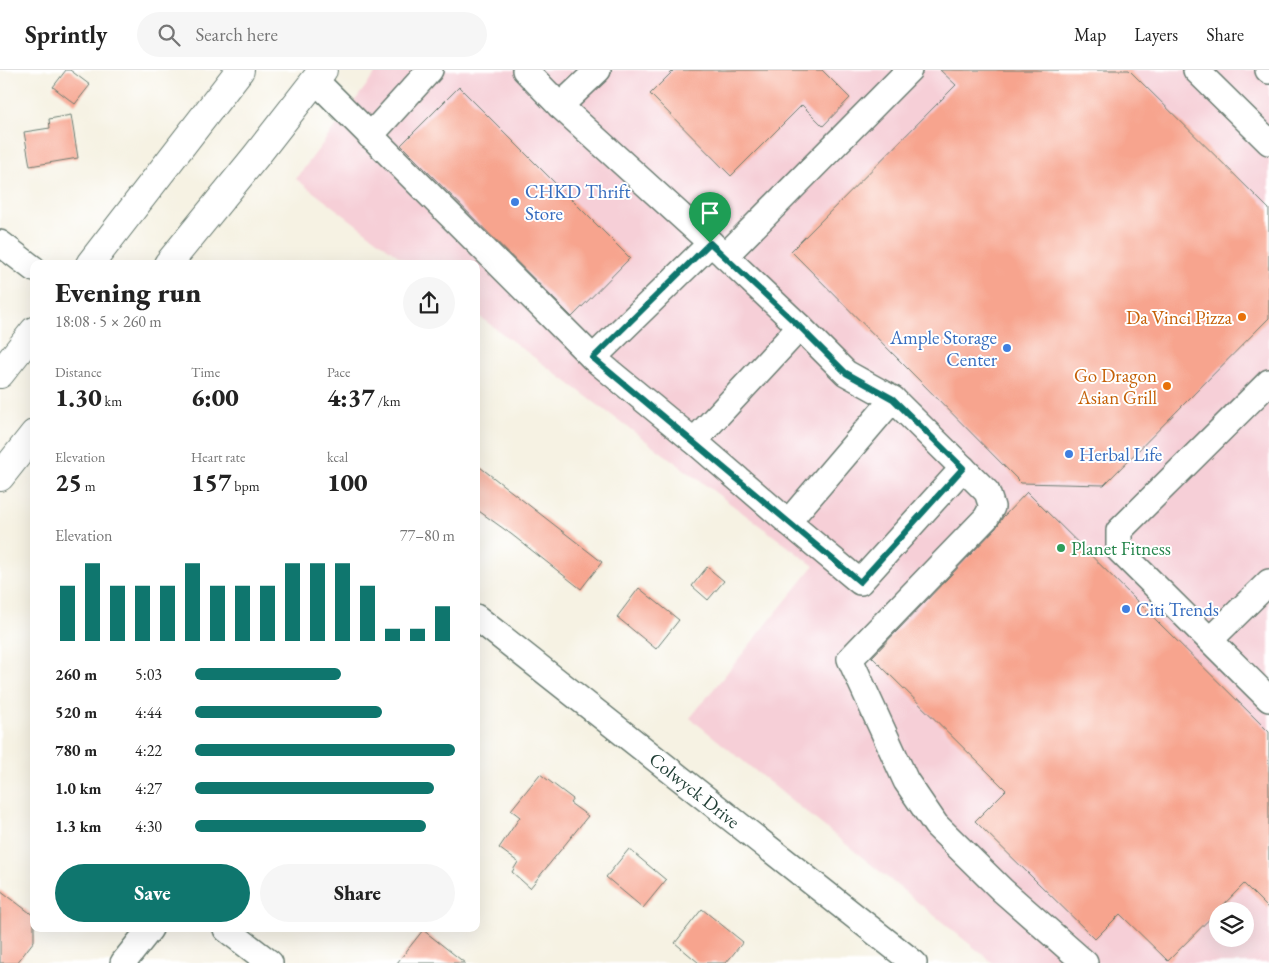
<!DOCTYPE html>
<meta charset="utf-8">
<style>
:root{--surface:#fff;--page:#f6f6f6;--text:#222;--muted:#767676;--line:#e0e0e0;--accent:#0f766e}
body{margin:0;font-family:"EB Garamond",serif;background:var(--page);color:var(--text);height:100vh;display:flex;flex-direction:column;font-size:19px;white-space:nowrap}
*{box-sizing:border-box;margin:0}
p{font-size:16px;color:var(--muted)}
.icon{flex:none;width:28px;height:28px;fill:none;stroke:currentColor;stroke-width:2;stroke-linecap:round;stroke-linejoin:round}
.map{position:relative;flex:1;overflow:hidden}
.panel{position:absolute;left:30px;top:190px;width:450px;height:672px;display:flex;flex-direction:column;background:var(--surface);border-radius:10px;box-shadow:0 5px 20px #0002}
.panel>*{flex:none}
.controls{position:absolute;left:1209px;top:832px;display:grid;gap:10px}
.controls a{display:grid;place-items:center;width:45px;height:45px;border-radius:50%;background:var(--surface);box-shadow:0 5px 20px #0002;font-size:25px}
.pin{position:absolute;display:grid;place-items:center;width:42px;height:42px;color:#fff;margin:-51px -21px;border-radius:50% 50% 50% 0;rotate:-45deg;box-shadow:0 0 5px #0007}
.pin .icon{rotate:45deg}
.round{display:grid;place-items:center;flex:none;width:52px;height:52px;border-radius:26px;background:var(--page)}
.summary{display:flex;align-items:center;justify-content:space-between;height:85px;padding:0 25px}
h1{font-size:28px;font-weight:800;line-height:38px}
.figures{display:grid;grid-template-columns:repeat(3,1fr);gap:8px;height:85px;padding:5px 25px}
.figures div{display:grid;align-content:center}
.figures b{font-size:25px;font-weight:800}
.figures small{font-size:14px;font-weight:400}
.figures p{font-size:14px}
.chart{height:140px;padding:10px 25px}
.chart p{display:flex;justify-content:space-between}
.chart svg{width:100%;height:90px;margin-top:5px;stroke:var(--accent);stroke-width:6}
.cta{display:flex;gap:10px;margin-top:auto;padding:10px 25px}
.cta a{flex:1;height:58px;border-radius:30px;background:var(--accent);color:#fff;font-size:20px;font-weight:800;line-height:58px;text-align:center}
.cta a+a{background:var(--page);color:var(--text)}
ul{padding:0 25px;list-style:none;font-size:16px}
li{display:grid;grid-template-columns:80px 60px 1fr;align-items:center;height:38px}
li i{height:12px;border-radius:6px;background:var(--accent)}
header{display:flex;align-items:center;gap:30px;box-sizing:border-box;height:70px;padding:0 25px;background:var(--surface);border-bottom:1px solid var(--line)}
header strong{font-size:24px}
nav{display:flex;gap:28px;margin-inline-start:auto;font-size:18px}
.search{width:350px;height:45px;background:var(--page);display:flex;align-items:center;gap:12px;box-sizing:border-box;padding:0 18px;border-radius:28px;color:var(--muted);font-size:19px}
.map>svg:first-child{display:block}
.built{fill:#f6cfd7;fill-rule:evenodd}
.building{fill:#f7a48e}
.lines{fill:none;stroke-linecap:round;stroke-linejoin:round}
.minor-casing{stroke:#6a7c71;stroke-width:28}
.major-casing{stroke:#6a7c71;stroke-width:30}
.minor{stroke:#fff;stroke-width:25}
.major{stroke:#fff;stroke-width:28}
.route-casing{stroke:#fff;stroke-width:10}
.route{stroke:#0f766e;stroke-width:6}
.shop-dot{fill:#3f7fe0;stroke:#fff;stroke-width:2}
.food-dot{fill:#e8710a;stroke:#fff;stroke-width:2}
.leisure-dot{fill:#2e9e5b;stroke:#fff;stroke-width:2}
.labels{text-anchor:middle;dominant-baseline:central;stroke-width:4;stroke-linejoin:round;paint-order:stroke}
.shop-label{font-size:19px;fill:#366cbe;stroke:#fff;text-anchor:start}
.food-label{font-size:19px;fill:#c56008;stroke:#fff;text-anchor:end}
.leisure-label{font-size:19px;fill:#27864d;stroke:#fff;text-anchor:start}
.street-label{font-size:19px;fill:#1f3d34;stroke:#fff}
</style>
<header>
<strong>Sprintly</strong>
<div class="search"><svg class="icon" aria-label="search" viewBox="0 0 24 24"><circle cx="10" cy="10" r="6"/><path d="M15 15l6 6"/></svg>Search here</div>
<nav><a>Map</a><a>Layers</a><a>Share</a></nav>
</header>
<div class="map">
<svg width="1269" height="893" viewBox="0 0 1269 893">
<rect width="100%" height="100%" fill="#fff"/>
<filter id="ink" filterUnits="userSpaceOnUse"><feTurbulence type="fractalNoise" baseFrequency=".02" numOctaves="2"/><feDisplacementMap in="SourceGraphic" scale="10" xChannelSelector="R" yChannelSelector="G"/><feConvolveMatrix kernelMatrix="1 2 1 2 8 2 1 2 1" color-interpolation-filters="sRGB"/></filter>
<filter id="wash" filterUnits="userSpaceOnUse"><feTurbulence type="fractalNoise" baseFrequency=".0096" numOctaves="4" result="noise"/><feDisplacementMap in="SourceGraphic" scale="20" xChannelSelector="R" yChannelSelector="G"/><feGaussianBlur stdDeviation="1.12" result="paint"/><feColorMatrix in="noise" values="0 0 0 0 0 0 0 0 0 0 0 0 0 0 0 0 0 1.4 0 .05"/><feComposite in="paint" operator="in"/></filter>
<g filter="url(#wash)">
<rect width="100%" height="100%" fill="#f6f2e3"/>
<path class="built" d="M378,0H1269V893H993L690,648L814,496L476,244V194H409L296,109ZM1218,841H1245V869H1218Z"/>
<g id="blocks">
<g class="building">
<path d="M66,0H70L90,15L75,34L53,17Z"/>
<path d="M674,0H822L850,28L823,56L802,35L731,106L650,24Z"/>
<path d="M940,0H1129L1269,139V248L1104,415L1021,413L791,181L956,15Z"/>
<path d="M459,17L630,188L572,247L401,75Z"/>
<path d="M71,45L78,88L30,96L24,62L50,58L49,49Z"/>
<path d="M476,394L602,492L581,519L511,464L476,439Z"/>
<path d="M1027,422L1269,662V839L1244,814L1168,891L1120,844L1095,869L975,751L1006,720L872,587L996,458L1003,447Z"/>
<path d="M707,497L724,511L708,530L692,516Z"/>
<path d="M639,518L679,550L656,579L617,547Z"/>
<path d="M540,704L573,729L570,733L588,746L530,818L512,802L518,792L499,778L520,747L511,740Z"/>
<path d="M629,779L666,810L643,838L606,807Z"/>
<path d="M0,820L34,846V871L17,893H0Z"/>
<path d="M702,839L743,872L726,893H699L675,873Z"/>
<path d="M423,860L465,893H397Z"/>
</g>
</g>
</g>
<g filter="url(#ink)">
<use href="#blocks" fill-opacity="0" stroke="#6a7c71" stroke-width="1"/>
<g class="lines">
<defs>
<g id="minor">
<path d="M525,0L560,36L725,186L800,257L846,303L893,329L987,422L992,437L986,448L850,589L906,711L936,755L1002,820L1085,893"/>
<path d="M1196,0L1269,72"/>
<path d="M1268,0L1269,1"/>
<path d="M315,10L593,288L711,173"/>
<path d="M560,36L598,0"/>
<path d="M370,66L430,0"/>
<path d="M0,173L34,199"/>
<path d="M725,186L909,0"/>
<path d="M593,288L694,371L800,257"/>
<path d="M1269,312L1119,461V480L1269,629"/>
<path d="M694,371L788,452L860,512L963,398"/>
<path d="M788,452L893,329"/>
<path id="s1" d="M476,547L914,893"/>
<path d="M1210,570L1269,512"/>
<path d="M226,859L270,893"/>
<path d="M123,893L150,859"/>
</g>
<g id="major">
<path d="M90,194L240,0"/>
<path d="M168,194L256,86L323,0"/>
<path d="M0,304L34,261"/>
<path d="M0,407L34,364"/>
</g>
</defs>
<use href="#minor" class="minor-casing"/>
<use href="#major" class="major-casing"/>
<use href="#minor" class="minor"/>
<use href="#major" class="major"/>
</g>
</g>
<g class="lines" filter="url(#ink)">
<defs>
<path id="route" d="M710,173L800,257L846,303L893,329L963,398L860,512C771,438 682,362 593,288Z"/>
</defs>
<use href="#route" class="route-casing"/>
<use href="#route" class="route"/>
</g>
<g class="shop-dot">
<circle cx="515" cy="132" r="5"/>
<circle cx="1007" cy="278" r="5"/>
<circle cx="1069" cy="384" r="5"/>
<circle cx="1126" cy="539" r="5"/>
</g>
<g class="food-dot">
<circle cx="1242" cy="247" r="5"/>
<circle cx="1167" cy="316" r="5"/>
</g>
<circle class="leisure-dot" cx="1061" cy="478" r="5"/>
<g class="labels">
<g class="shop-label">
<text x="525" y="121">CHKD Thrift<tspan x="525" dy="22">Store</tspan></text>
<text x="997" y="267" text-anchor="end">Ample Storage<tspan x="997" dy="22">Center</tspan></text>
<text x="1079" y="384">Herbal Life</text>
<text x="1136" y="539">Citi Trends</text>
</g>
<g class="food-label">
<text x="1232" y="247">Da Vinci Pizza</text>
<text x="1157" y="305">Go Dragon<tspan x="1157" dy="22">Asian Grill</tspan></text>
</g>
<g class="leisure-label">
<text x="1071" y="478">Planet Fitness</text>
</g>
<g class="street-label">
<text stroke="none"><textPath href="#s1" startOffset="279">Colwyck Drive</textPath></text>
</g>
</g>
</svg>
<div class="controls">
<a><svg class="icon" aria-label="layers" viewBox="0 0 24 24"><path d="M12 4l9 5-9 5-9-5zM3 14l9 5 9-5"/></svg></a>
</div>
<div class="pin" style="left:710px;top:173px;background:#1e9e55"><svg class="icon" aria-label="arrive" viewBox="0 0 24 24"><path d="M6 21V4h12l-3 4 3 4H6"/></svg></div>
<section class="panel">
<div class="summary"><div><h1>Evening run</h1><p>18:08 · 5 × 260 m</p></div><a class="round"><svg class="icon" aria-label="share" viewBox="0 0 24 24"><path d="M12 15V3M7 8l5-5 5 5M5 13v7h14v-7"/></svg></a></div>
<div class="figures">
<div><p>Distance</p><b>1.30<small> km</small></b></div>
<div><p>Time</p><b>6:00</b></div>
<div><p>Pace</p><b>4:37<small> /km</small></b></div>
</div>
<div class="figures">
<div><p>Elevation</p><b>25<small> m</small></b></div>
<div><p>Heart rate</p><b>157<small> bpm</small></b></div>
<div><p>kcal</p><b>100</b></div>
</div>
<div class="chart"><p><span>Elevation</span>77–80 m</p>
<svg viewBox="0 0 160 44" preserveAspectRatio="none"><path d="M5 44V17M15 44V6M25 44V17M35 44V17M45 44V17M55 44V6M65 44V17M75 44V17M85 44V17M95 44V6M105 44V6M115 44V6M125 44V17M135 44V38M145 44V38M155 44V27"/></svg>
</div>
<ul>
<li><b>260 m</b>5:03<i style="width:56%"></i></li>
<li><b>520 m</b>4:44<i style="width:72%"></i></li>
<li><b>780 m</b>4:22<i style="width:100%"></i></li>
<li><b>1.0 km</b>4:27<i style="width:92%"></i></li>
<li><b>1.3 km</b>4:30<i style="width:89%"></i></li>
</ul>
<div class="cta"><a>Save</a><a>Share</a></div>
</section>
</div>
